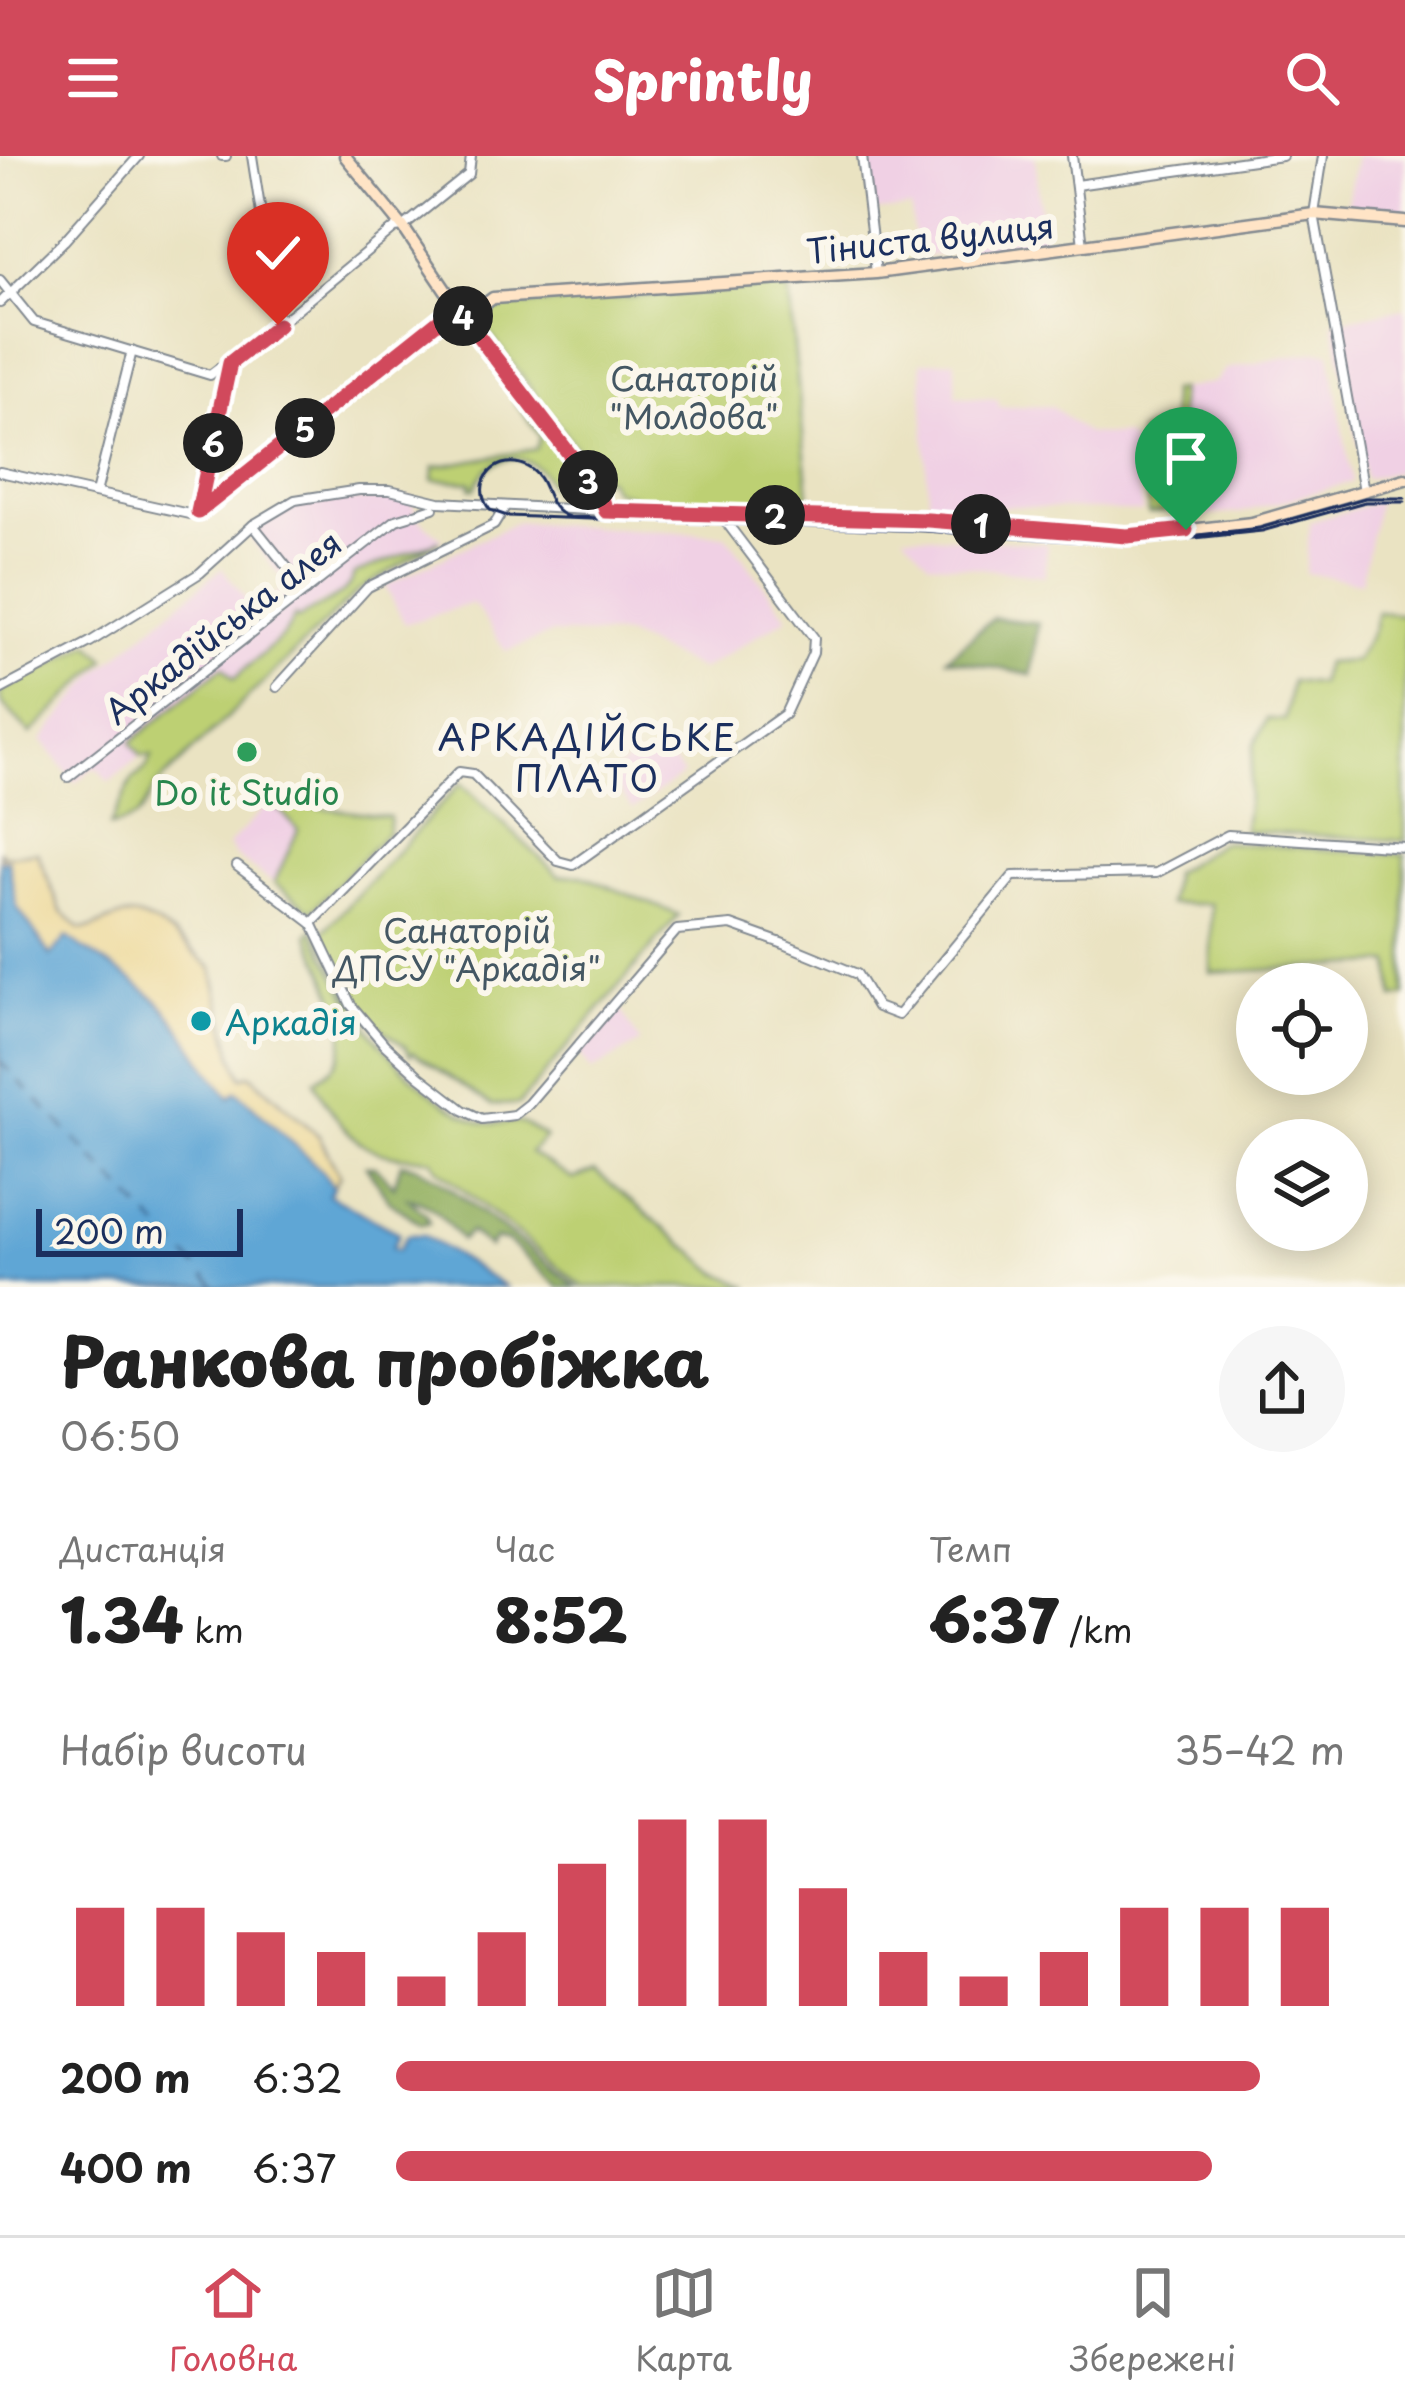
<!DOCTYPE html>
<html lang="uk">
<meta charset="utf-8">
<style>
:root{--surface:#fff;--page:#f6f6f6;--text:#222;--muted:#767676;--line:#e0e0e0;--accent:#d1495b}
body{margin:0;font-family:"Playpen Sans",sans-serif;background:var(--page);color:var(--text);height:100vh;display:flex;flex-direction:column;font-size:45px;white-space:nowrap}
*{box-sizing:border-box;margin:0}
p{font-size:39px;color:var(--muted)}
.icon{flex:none;width:66px;height:66px;fill:none;stroke:currentColor;stroke-width:2;stroke-linecap:round;stroke-linejoin:round}
.map{position:relative;height:1131px;overflow:hidden}
.side{display:flex;flex-direction:column;background:var(--surface);flex:1}
.side>*{flex:none}
.controls{position:absolute;left:1236px;top:807px;display:grid;gap:24px}
.controls a{display:grid;place-items:center;width:132px;height:132px;border-radius:50%;background:var(--surface);box-shadow:0 6px 30px #0003;font-size:60px}
.scale{position:absolute;left:36px;bottom:30px;width:207px;box-sizing:border-box;padding-left:12px;border:6px solid #1b2f5e;border-top:0;font-size:33px;line-height:42px;white-space:nowrap;color:#1b2f5e;-webkit-text-stroke:9px #fbf7ec;paint-order:stroke}
.pin{position:absolute;display:grid;place-items:center;width:102px;height:102px;color:#fff;margin:-123px -51px;border-radius:50% 50% 50% 0;rotate:-45deg;box-shadow:0 0 12px #0007}
.pin .icon{rotate:45deg}
.km{position:absolute;width:60px;height:60px;margin:-30px;border-radius:50%;background:#222;color:#fff;font-size:33px;line-height:60px;text-align:center}
.round{display:grid;place-items:center;flex:none;width:126px;height:126px;border-radius:63px;background:var(--page)}
.summary{display:flex;align-items:center;justify-content:space-between;height:204px;padding:0 60px}
h1{font-size:66px;font-weight:800;line-height:90px}
.figures{display:grid;grid-template-columns:repeat(3,1fr);gap:18px;height:204px;padding:12px 60px}
.figures div{display:grid;align-content:center}
.figures b{font-size:60px;font-weight:800}
.figures small{font-size:33px;font-weight:400}
.figures p{font-size:33px}
.chart{height:336px;padding:24px 60px}
.chart p{display:flex;justify-content:space-between}
.chart svg{width:100%;height:216px;margin-top:12px;stroke:var(--accent);stroke-width:6}
ul{padding:0 60px;list-style:none;font-size:39px}
li{display:grid;grid-template-columns:192px 144px 1fr;align-items:center;height:90px}
li i{height:30px;border-radius:15px;background:var(--accent)}
header{display:flex;justify-content:space-between;align-items:center;height:156px;padding:0 60px;background:var(--accent);color:#fff;font-size:54px;font-weight:800}
.menu{display:flex;justify-content:space-around;align-items:center;height:168px;border-top:3px solid var(--line);background:var(--surface);font-size:33px;color:var(--muted)}
.menu a{display:grid;justify-items:center;gap:6px}
.menu .selected{color:var(--accent)}
.map>svg:first-child{display:block}
.built{fill:#f0d0e4}
.green{fill:#bdd073;stroke:#6c8068;stroke-width:3}
.forest{fill:#96b265;stroke:#587062;stroke-width:3}
.sand{fill:#eeda9e;stroke:#84847e;stroke-width:3}
.water{fill:#5ea6d5;stroke:#3c6a9a;stroke-width:3}
.lines{fill:none;stroke-linecap:round;stroke-linejoin:round}
.ferry{stroke:#325988;stroke-width:3;stroke-dasharray:15 12;stroke-linecap:butt}
.street-casing{stroke:#828990;stroke-width:12}
.secondary-casing{stroke:#828990;stroke-width:15}
.street{stroke:#fff;stroke-width:8}
.secondary{stroke:#ffe4c6;stroke-width:10}
.tram{stroke:#1b2f5e;stroke-width:3}
.route-casing{stroke:#fff;stroke-width:24}
.route{stroke:#d1495b;stroke-width:15}
.leisure-dot{fill:#2e9e5b;stroke:#fbf7ec;stroke-width:4.5}
.culture-dot{fill:#0f9aa8;stroke:#fbf7ec;stroke-width:4.5}
.labels{text-anchor:middle;dominant-baseline:central;stroke-width:12;stroke-linejoin:round;paint-order:stroke}
.street-label{font-size:33px;fill:#1b2f5e;stroke:#fbf7ec}
.park-label{font-size:33px;fill:#445763;stroke:#fbf7ec}
.leisure-label{font-size:33px;fill:#27864d;stroke:#fbf7ec}
.culture-label{font-size:33px;fill:#0d838f;stroke:#fbf7ec;text-anchor:start}
.neighbourhood-label{font-size:36px;letter-spacing:3px;fill:#1b2f5e;stroke:#fbf7ec}
</style>
<header><svg class="icon" aria-label="menu" viewBox="0 0 24 24"><path d="M4 6h16M4 12h16M4 18h16"/></svg>Sprintly<svg class="icon" aria-label="search" viewBox="0 0 24 24"><circle cx="10" cy="10" r="6"/><path d="M15 15l6 6"/></svg></header>
<div class="map">
<svg width="1405" height="1131" viewBox="0 0 1405 1131">
<rect width="100%" height="100%" fill="#fbf7ec"/>
<filter id="ink" filterUnits="userSpaceOnUse"><feTurbulence type="fractalNoise" baseFrequency=".00833" numOctaves="2"/><feDisplacementMap in="SourceGraphic" scale="24" xChannelSelector="R" yChannelSelector="G"/><feConvolveMatrix kernelMatrix="1 2 1 2 8 2 1 2 1" color-interpolation-filters="sRGB"/></filter>
<filter id="wash" filterUnits="userSpaceOnUse"><feTurbulence type="fractalNoise" baseFrequency=".004" numOctaves="4" result="noise"/><feDisplacementMap in="SourceGraphic" scale="48" xChannelSelector="R" yChannelSelector="G"/><feGaussianBlur stdDeviation="2.7" result="paint"/><feColorMatrix in="noise" values="0 0 0 0 0 0 0 0 0 0 0 0 0 0 0 0 0 1.4 0 .05"/><feComposite in="paint" operator="in"/></filter>
<g filter="url(#wash)">
<rect width="100%" height="100%" fill="#eae3c2"/>
<g class="built">
<path d="M866,0H1035L1044,86L916,101L911,52L872,56Z"/>
<path d="M1356,0H1405V60L1346,53Z"/>
<path d="M1405,152V314L1365,323L1333,166Z"/>
<path d="M1317,195L1330,196L1352,326L1240,357L1183,361L1179,234L1215,226L1226,213Z"/>
<path d="M955,204L956,240L998,243L999,251L1052,250L1087,278L1123,279L1131,284L1143,356L1009,350L929,362L921,206Z"/>
<path d="M410,341L418,362L443,383L355,418L350,432L316,449L295,466L152,598L141,600L109,626L98,613H92L75,627L42,584L98,516L222,412L255,454L287,429L251,383L263,368L298,347Z"/>
<path d="M1378,346L1361,426L1305,417L1310,366Z"/>
<path d="M517,366L726,379L788,461L701,514L625,479L552,478L506,495L473,447L405,468L385,430Z"/>
<path d="M903,378L1047,388L1045,420L929,406Z"/>
<path d="M637,599L644,608L656,600L671,603L683,619L633,653L607,621Z"/>
<path d="M272,645L298,674L274,727L235,700L228,689Z"/>
<path d="M618,848L640,887L592,915L578,896Z"/>
</g>
<g class="green">
<path d="M788,129L809,340L788,342L783,348L640,343L614,334L607,322L599,323L479,164L497,151Z"/>
<path d="M1179,234V353L1149,358L1139,276L1171,264L1170,235Z"/>
<path d="M518,243L585,332L588,340L553,339C549,330 546,320 539,313C516,292 483,306 475,333L471,332V326L433,324L434,311L536,293L540,280L515,246Z"/>
<path d="M439,385L358,435L156,630C139,657 146,663 110,670L132,624L146,612L152,600H141L131,586L223,510L234,523L284,479L295,460L298,463C318,447 347,445 354,418Z"/>
<path d="M1377,456L1405,459V685L1244,675L1254,589L1267,563L1285,564L1291,525L1319,528L1325,507L1355,505L1373,474Z"/>
<path d="M90,487L106,503L31,578L1,547L0,536Z"/>
<path d="M461,627L559,720L581,719L679,759L519,948L492,949L413,896L410,899L406,891L357,854L320,779Z"/>
<path d="M272,645L390,661L388,676L311,755L274,727L298,674Z"/>
<path d="M1221,686L1405,699V840L1394,842L1391,807L1211,817V748H1168L1173,717Z"/>
<path d="M313,773C345,848 398,928 475,964C490,972 506,964 521,967C528,969 538,977 545,981L530,997L573,1023L595,1015L717,1116L750,1131H583L438,1013L432,1003C385,999 363,1000 334,958C326,947 319,937 315,924C322,919 333,913 337,906C358,876 320,808 308,778Z"/>
</g>
<g class="forest">
<path d="M993,462L1038,467L1031,519L947,502Z"/>
<path d="M401,1007L415,1010L439,1023L577,1131H559L507,1085L495,1083L489,1091L470,1076L461,1084C446,1066 433,1046 408,1042L426,1058L429,1067L421,1068L389,1045L366,1010H375L394,1030Z"/>
</g>
<path class="sand" d="M0,694L3,700L37,696L61,755L80,773C98,774 111,760 128,760C159,760 190,794 212,812L233,900L242,921L251,919L319,980L340,1020L333,1031L308,1001L236,936L231,942C203,914 189,877 162,849C135,822 98,805 67,782L52,801L46,795L17,751L7,704L0,706Z"/>
<path class="water" d="M8,704L17,751L51,800L67,781C98,804 134,821 161,849C189,877 203,913 230,941L237,935L322,1015L333,1031L329,1039L399,1077L392,1092L398,1094L407,1079H423L505,1131H0V706Z"/>
<g class="lines">
<path class="ferry" d="M0,905L216,1131"/>
</g>
</g>
<g filter="url(#ink)">
<g class="lines">
<defs>
<g id="street">
<path d="M222,0H226"/>
<path d="M252,0L278,167"/>
<path d="M862,0L876,117"/>
<path d="M1072,0L1083,89"/>
<path d="M1323,0L1314,58L1364,335"/>
<path d="M1076,29L1282,0"/>
<path d="M0,124L34,166L210,219L291,158L395,72L403,71L469,18L471,0"/>
<path d="M0,147L64,85L139,0"/>
<path d="M0,316L189,358L198,356"/>
<path d="M96,337L132,195"/>
<path d="M198,354L229,210"/>
<path d="M198,356L456,151"/>
<path d="M415,358L433,352"/>
<path d="M253,369L306,435"/>
<path d="M277,531L368,431L494,369L505,351"/>
<path d="M0,534L90,486L200,417L253,369L295,344L359,334H390L439,346L606,355"/>
<path d="M68,621L396,364L409,360"/>
<path d="M237,710L312,767L351,849L385,889L419,920L463,954L482,963L514,959L528,948L677,774L731,769L784,788L857,818L877,851L898,859L1013,720L1156,717L1228,679L1405,691"/>
<path d="M312,767L459,616L473,618L558,705L573,709L785,558L813,497L814,482L720,358"/>
</g>
<g id="secondary">
<path d="M345,0L403,71L465,163L601,339L606,355L928,364L1146,379L1252,367L1405,323"/>
<path d="M465,163L493,142L876,117L1314,58L1405,66"/>
</g>
</defs>
<use href="#street" class="street-casing"/>
<use href="#secondary" class="secondary-casing"/>
<use href="#street" class="street"/>
<use href="#secondary" class="secondary"/>
<path class="tram" d="M1405,342H1365L1260,372L1136,386L925,371L569,361C543,353 550,324 529,312C499,294 468,326 490,354L507,360L925,375L1128,389L1262,375L1365,346H1405"/>
</g>
</g>
<g class="lines" filter="url(#ink)">
<defs>
<path id="route" d="M278,169L230,207L198,356L456,151L601,339L606,355L928,364L1127,380L1186,374"/>
</defs>
<use href="#route" class="route-casing"/>
<use href="#route" class="route"/>
</g>
<circle class="leisure-dot" cx="247" cy="596" r="12"/>
<circle class="culture-dot" cx="201" cy="865" r="12"/>
<g class="labels">
<g class="street-label">
<text transform="translate(930 81) rotate(-6)">Тіниста вулиця</text>
<text transform="translate(222 470) rotate(-38)">Аркадійська алея</text>
</g>
<g class="park-label">
<text x="694" y="221">Санаторій<tspan x="694" dy="38">"Молдова"</tspan></text>
<text x="467" y="773">Санаторій<tspan x="467" dy="38">ДПСУ "Аркадія"</tspan></text>
</g>
<g class="leisure-label">
<text x="247" y="635">Do it Studio</text>
</g>
<g class="culture-label">
<text x="225" y="865">Аркадія</text>
</g>
<g class="neighbourhood-label">
<text x="588" y="580">АРКАДІЙСЬКЕ<tspan x="588" dy="41">ПЛАТО</tspan></text>
</g>
</g>
</svg>
<div class="controls">
<a><svg class="icon" aria-label="locate" viewBox="0 0 24 24"><circle cx="12" cy="12" r="6"/><path d="M12 2v4M12 18v4M2 12h4M18 12h4"/></svg></a>
<a><svg class="icon" aria-label="layers" viewBox="0 0 24 24"><path d="M12 4l9 5-9 5-9-5zM3 14l9 5 9-5"/></svg></a>
</div>
<div class="scale">200 m</div>
<div class="pin" style="left:1186px;top:374px;background:#1e9e55"><svg class="icon" aria-label="arrive" viewBox="0 0 24 24"><path d="M6 21V4h12l-3 4 3 4H6"/></svg></div>
<div class="pin" style="left:278px;top:169px;background:#d93025"><svg class="icon" aria-label="check" viewBox="0 0 24 24"><path d="M5 12l5 5 9-10"/></svg></div>
<b class="km" style="left:981px;top:368px">1</b>
<b class="km" style="left:775px;top:359px">2</b>
<b class="km" style="left:588px;top:324px">3</b>
<b class="km" style="left:463px;top:160px">4</b>
<b class="km" style="left:305px;top:272px">5</b>
<b class="km" style="left:213px;top:287px">6</b>
</div>
<section class="side">
<div class="summary"><div><h1>Ранкова пробіжка</h1><p>06:50</p></div><a class="round"><svg class="icon" aria-label="share" viewBox="0 0 24 24"><path d="M12 15V3M7 8l5-5 5 5M5 13v7h14v-7"/></svg></a></div>
<div class="figures">
<div><p>Дистанція</p><b>1.34<small> km</small></b></div>
<div><p>Час</p><b>8:52</b></div>
<div><p>Темп</p><b>6:37<small> /km</small></b></div>
</div>
<div class="chart"><p><span>Набір висоти</span>35–42 m</p>
<svg viewBox="0 0 160 44" preserveAspectRatio="none"><path d="M5 44V24M15 44V24M25 44V29M35 44V33M45 44V38M55 44V29M65 44V15M75 44V6M85 44V6M95 44V20M105 44V33M115 44V38M125 44V33M135 44V24M145 44V24M155 44V24"/></svg>
</div>
<ul>
<li><b>200 m</b>6:32<i style="width:91%"></i></li>
<li><b>400 m</b>6:37<i style="width:86%"></i></li>
</ul>
</section>
<nav class="menu">
<a class="selected"><svg class="icon" aria-label="home" viewBox="0 0 24 24"><path d="M3 11l9-7 9 7M6 9v11h12V9"/></svg>Головна</a>
<a><svg class="icon" aria-label="map" viewBox="0 0 24 24"><path d="M3 6l6-2 6 2 6-2v14l-6 2-6-2-6 2zM9 4v14M15 6v14"/></svg>Карта</a>
<a><svg class="icon" aria-label="saved" viewBox="0 0 24 24"><path d="M7 4h10v16l-5-4-5 4z"/></svg>Збережені</a>
</nav>
